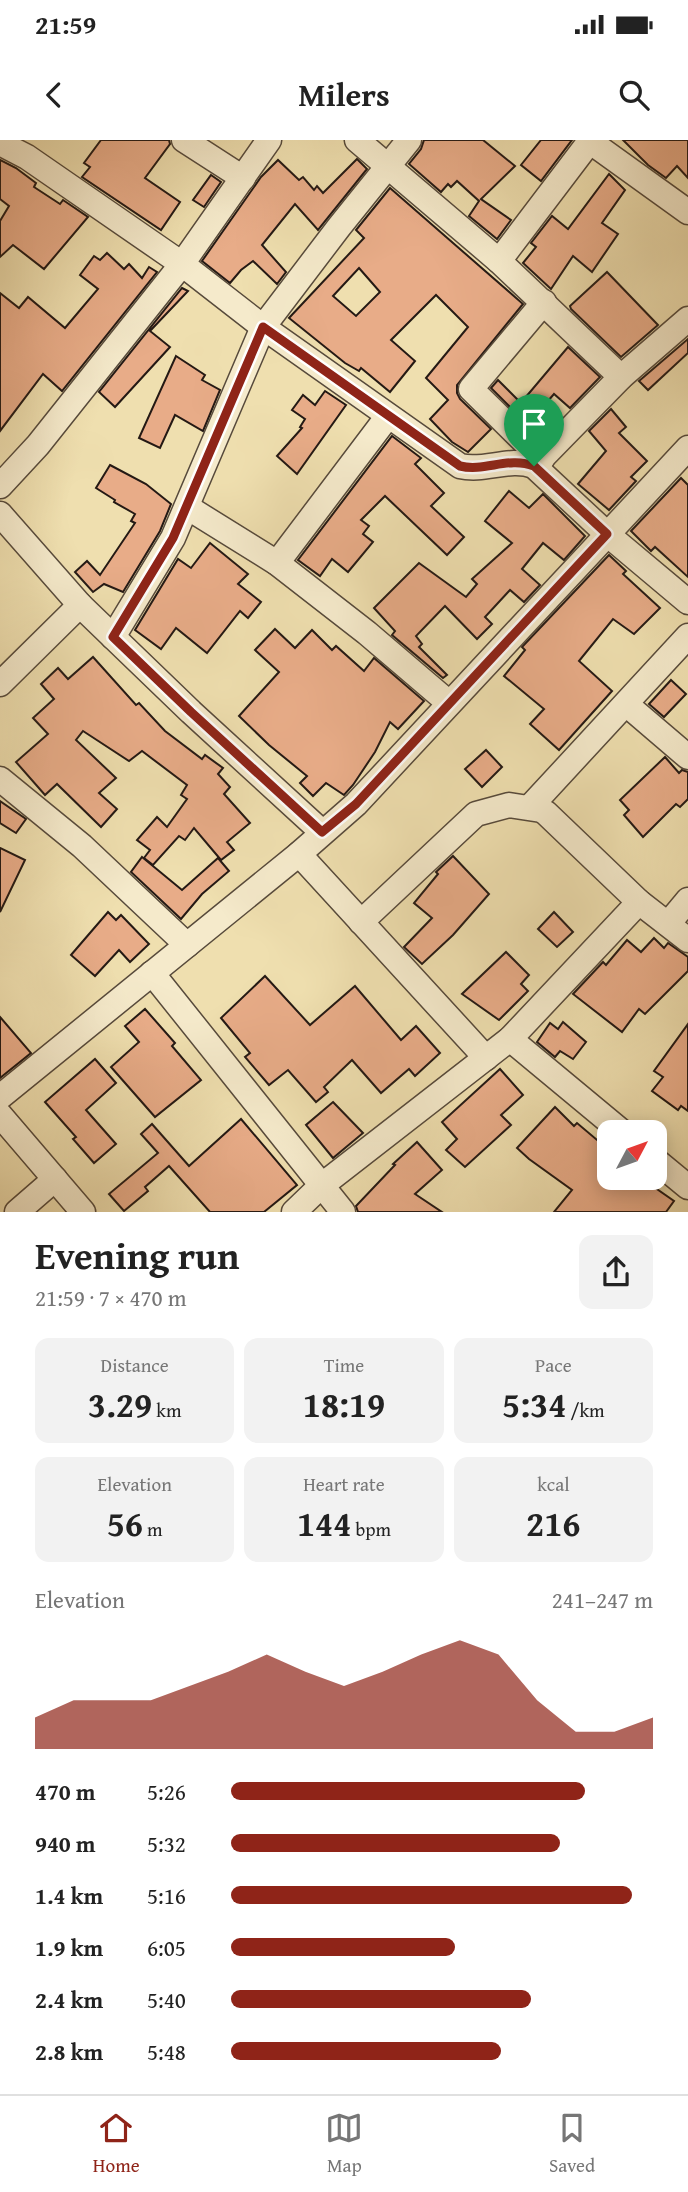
<!DOCTYPE html>
<meta charset="utf-8">
<style>
:root{--surface:#fff;--page:#f2f2f2;--text:#222;--muted:#767676;--line:#e0e0e0;--accent:#8f2418}
body{margin:0;font-family:"Gentium Book Plus",serif;background:var(--page);color:var(--text);height:100vh;display:flex;flex-direction:column;font-size:26px;white-space:nowrap}
*{box-sizing:border-box;margin:0}
p{font-size:23px;color:var(--muted)}
.icon{flex:none;width:38px;height:38px;fill:none;stroke:currentColor;stroke-width:2;stroke-linecap:round;stroke-linejoin:round}
.map{position:relative;height:1072px;overflow:hidden}
.panel{display:flex;flex-direction:column;background:var(--surface);flex:1}
.panel>*{flex:none}
.needle{width:46px;rotate:49deg}
.tools{position:absolute;left:597px;top:980px;display:grid;gap:14px}
.tools a{display:grid;place-items:center;width:70px;height:70px;border-radius:14px;background:var(--surface);box-shadow:0 4px 18px #0003;font-size:35px}
.pin{position:absolute;display:grid;place-items:center;width:60px;height:60px;color:#fff;margin:-72px -30px;border-radius:50% 50% 50% 0;rotate:-45deg;box-shadow:0 0 7px #0007}
.pin .icon{rotate:45deg}
.round{display:grid;place-items:center;flex:none;width:74px;height:74px;border-radius:14px;background:var(--page)}
.summary{display:flex;align-items:center;justify-content:space-between;height:119px;padding:0 35px}
h1{font-size:38px;font-weight:700;line-height:52px}
.stats{display:grid;grid-template-columns:repeat(3,1fr);gap:10px;height:119px;padding:7px 35px}
.stats div{display:grid;align-content:center;border-radius:14px;background:var(--page);text-align:center}
.stats b{font-size:35px;font-weight:700}
.stats small{font-size:19px;font-weight:400}
.stats p{font-size:19px}
.chart{height:196px;padding:14px 35px}
.chart p{display:flex;justify-content:space-between}
.chart svg{width:100%;height:126px;margin-top:7px;fill:var(--accent);opacity:.7}
ul{padding:0 35px;list-style:none;font-size:23px}
li{display:grid;grid-template-columns:112px 84px 1fr;align-items:center;height:52px}
li i{height:18px;border-radius:9px;background:var(--accent)}
.status{display:flex;justify-content:space-between;align-items:center;height:49px;padding:0 35px;background:var(--surface);direction:ltr}
.status svg{height:19px;fill:currentColor}
header{display:flex;justify-content:space-between;align-items:center;height:91px;padding:0 35px;background:var(--surface);font-size:32px;font-weight:700}
.dock{display:flex;justify-content:space-around;align-items:center;height:98px;border-top:2px solid var(--line);background:var(--surface);font-size:19px;color:var(--muted)}
.dock a{display:grid;justify-items:center;gap:4px}
.dock .current{color:var(--accent)}
.map>svg:first-child{display:block}
.building{fill:#e8ac88;stroke:#241914;stroke-width:2;fill-rule:evenodd}
.lines{fill:none;stroke-linecap:round;stroke-linejoin:round}
.minor-casing{stroke:#574a3b;stroke-width:27}
.minor{stroke:#f5eacb;stroke-width:24}
.route-casing{stroke:#fff;stroke-width:14}
.route{stroke:#8f2418;stroke-width:9}
</style>
<div class="status"><b>21:59</b><svg viewBox="0 0 49 12"><path d="M0 12V9h3v3zM5 12V6h3v6zM10 12V3h3v9zM15 12V0h3v12zM26 1h20v11H26zM47 4h2v5h-2z"/></svg></div>
<header><svg class="icon" aria-label="back" viewBox="0 0 24 24"><path d="M15 5l-7 7 7 7"/></svg>Milers<svg class="icon" aria-label="search" viewBox="0 0 24 24"><circle cx="10" cy="10" r="6"/><path d="M15 15l6 6"/></svg></header>
<div class="map">
<svg width="688" height="1072" viewBox="0 0 688 1072">
<rect width="100%" height="100%" fill="#efdfaf"/>
<filter id="stains"><feTurbulence type="fractalNoise" baseFrequency=".00286" numOctaves="4"/><feColorMatrix values="0 0 0 0 .2 0 0 0 0 .09 0 0 0 0 .02 0 0 0 .5 -.17"/></filter>
<radialGradient id="worn" r=".72"><stop offset=".6" stop-color="#630" stop-opacity="0"/><stop offset="1" stop-color="#630" stop-opacity=".3"/></radialGradient>
<g class="building">
<path d="M101,0H169L170,4L145,38L180,62L161,90L82,37L90,27L84,23Z"/>
<path d="M424,0H483L515,26L481,59L511,80L497,99L469,76L479,61L457,41L451,47L448,44L441,52L409,24L421,9Z"/>
<path d="M541,0H572L541,41L521,25Z"/>
<path d="M623,0H688V38L677,26L666,38L648,25Z"/>
<path d="M357,19L367,29L318,90L295,64L262,105L286,132L277,144L253,121L241,130L230,143L202,121L261,37L278,20L299,40L303,37L314,50L317,46L323,53Z"/>
<path d="M0,20L16,28L36,43L34,47L60,64L63,60L88,77L44,129L13,105L0,117V81L9,66L0,59Z"/>
<path d="M609,34L625,50L602,83L618,94L592,132L573,116L551,149L523,123L536,107L531,103L552,76L568,89Z"/>
<path d="M211,35L221,42L204,67L193,60Z"/>
<path d="M390,48L523,164L457,245V253L460,259L491,289L468,312L452,302L430,279L448,260L426,238L468,187L436,155L391,200L415,221L390,252L361,228L359,231L345,223L289,178L364,98L356,90ZM359,128L380,152L356,176L333,156Z"/>
<path d="M107,113L124,129L129,124L142,138L149,127L157,132L62,251L43,234L0,291V153L19,168L28,157L65,188L98,149L80,135L94,116L100,120Z"/>
<path d="M607,132L658,185L621,217L571,169L570,166Z"/>
<path d="M182,148L188,151L150,191L170,207L115,267L99,252Z"/>
<path d="M688,199V213L648,250L639,241Z"/>
<path d="M568,207L600,237L570,268L554,254L528,284L514,271Z"/>
<path d="M176,216L205,235L202,240L220,250L203,291L175,275L160,308L139,298Z"/>
<path d="M498,240L519,261L512,269L491,248Z"/>
<path d="M325,251L346,265L297,334L277,316L302,288L300,287L305,279L292,270L303,255L315,265Z"/>
<path d="M611,269L626,287L619,293L647,321L631,337L636,341L609,370L578,344L606,311L589,291Z"/>
<path d="M392,296L421,318L415,324L444,353L431,366L464,397L447,415L385,356L361,380L369,386L363,394L373,402L348,432L332,419L320,436L298,420Z"/>
<path d="M110,325L146,344L171,364L160,391L123,452L104,444L93,452L75,432L87,421L100,435L135,383L131,381L135,374L114,362L115,360L96,348Z"/>
<path d="M681,338L688,345V437L655,407L651,411L631,391Z"/>
<path d="M509,351L529,368L543,354L585,396L564,420L543,403L522,429L540,445L524,462L510,450L485,477L492,484L477,499L445,466L416,496L422,504L419,507L447,535L443,538L392,495L395,491L374,468L419,423L466,457L477,444L472,439L512,403L485,381Z"/>
<path d="M210,403L248,434L238,444L261,462L248,478L240,471L207,513L176,488L161,509L135,490L178,419L191,428Z"/>
<path d="M609,415L626,431L623,434L660,468L634,494L613,479L579,521L612,551L559,610L530,584L544,569L504,536L525,510L522,507Z"/>
<path d="M275,489L295,508L312,490L332,510L336,506L364,531L374,518L424,561L398,589L390,582L375,612L353,645L344,655L326,643L313,656L300,643L307,636L269,605L239,576L279,532L255,510Z"/>
<path d="M93,517L136,565L139,563L165,591L202,619L205,615L223,628L218,634L230,647L224,654L250,683L227,702L234,710L221,720L194,688L185,700L179,696L153,725L144,718L150,710L137,700L157,677L167,687L187,659L181,655L187,645L142,611L129,621L83,591L76,600L116,638L99,653L117,669L101,687L57,644L45,655L16,622L48,594L33,578L54,559L41,544L58,528L68,539Z"/>
<path d="M671,540L686,554L664,577L649,564Z"/>
<path d="M486,610L502,627L482,647L465,629Z"/>
<path d="M665,617L679,633L682,630L688,632V659L680,667L676,664L643,697L624,675L629,670L620,660Z"/>
<path d="M0,661L26,679L16,693L0,683Z"/>
<path d="M0,708L25,720L0,772Z"/>
<path d="M453,716L489,754L453,795L422,824L404,807L432,778L414,763L438,734L436,732Z"/>
<path d="M142,717L182,750L218,718L229,731L202,754L181,779L131,732Z"/>
<path d="M108,772L116,780L121,775L149,804L130,822L119,810L95,836L71,815Z"/>
<path d="M554,772L573,792L557,807L538,789Z"/>
<path d="M654,798L664,808L668,803L688,817V831L645,874L639,869L622,892L573,854L603,822L606,825L627,800L641,812Z"/>
<path d="M506,812L529,835L521,844L528,851L499,880L462,854Z"/>
<path d="M265,836L310,885L355,846L401,900L416,886L440,913L415,936L409,929L381,953L352,920L324,947L328,952L316,962L288,930L269,945L245,917L250,913L221,878Z"/>
<path d="M145,869L175,903L172,906L201,940L155,977L111,927L139,902L125,886Z"/>
<path d="M0,877L31,913L0,938Z"/>
<path d="M563,882L586,902L573,919L560,911L555,917L537,902L550,883L558,889Z"/>
<path d="M688,884V971L681,966L678,970L652,951L663,937L654,931Z"/>
<path d="M95,919L116,943L86,970L116,1004L94,1023L73,999L76,997L45,962Z"/>
<path d="M500,929L523,955L501,975L511,985L465,1027L446,1010L457,999L442,982Z"/>
<path d="M333,962L363,993L333,1018L306,985Z"/>
<path d="M555,967L574,986L577,983L609,1010L599,1022L609,1029V1038H641L674,1061L666,1072H554L572,1050L529,1019L517,1008Z"/>
<path d="M241,979L297,1045L264,1072H210L169,1026L145,1047L148,1051L124,1071L109,1054L158,1013L141,994L152,984L189,1026Z"/>
<path d="M417,1002L442,1030L415,1054L442,1072H358L356,1066L395,1025L393,1024Z"/>
</g>
<g class="lines">
<defs>
<g id="minor">
<path d="M184,0L243,38"/>
<path d="M357,0L499,121L621,237"/>
<path d="M588,0L688,72"/>
<path d="M0,3L27,17L182,124L263,187L460,326C485,332 509,317 534,326L607,394L688,462"/>
<path d="M499,121L590,1"/>
<path d="M542,319L471,249L544,162"/>
<path d="M534,326L621,237L688,179"/>
<path d="M0,346L38,305L182,124L269,0"/>
<path d="M187,367L277,423L367,493L449,563"/>
<path d="M0,374L80,465L191,572L322,692"/>
<path d="M277,423L388,276"/>
<path d="M113,497L173,398L263,187L339,87L409,0"/>
<path d="M0,544L80,465"/>
<path d="M626,564L688,617"/>
<path d="M0,639L82,706L187,805"/>
<path d="M530,667L688,496"/>
<path d="M299,714L486,918"/>
<path d="M361,782L476,674L509,665L541,670L546,673L639,762L688,800"/>
<path d="M668,784L688,760"/>
<path d="M152,833L343,1072"/>
<path d="M510,899L622,992"/>
<path d="M0,957L299,714L356,664L688,308"/>
<path d="M0,975L83,1072"/>
<path d="M654,1019L688,1047"/>
<path d="M17,1072L55,1039"/>
<path d="M294,1072L321,1046L510,899L639,762"/>
</g>
</defs>
<use href="#minor" class="minor-casing"/>
<use href="#minor" class="minor"/>
</g>
<g class="lines">
<defs>
<path id="route" d="M263,187L460,326C485,332 509,316 534,326L607,394L356,664L322,692L191,572L113,497L173,398Z"/>
</defs>
<use href="#route" class="route-casing"/>
<use href="#route" class="route"/>
</g>
<rect width="100%" height="100%" filter="url(#stains)"/>
<rect width="100%" height="100%" fill="url(#worn)"/>
</svg>
<div class="tools">
<a><svg class="needle" viewBox="-14 -14 28 28"><path d="M0-13l5 13h-10z" fill="#e53935"/><path d="M0 13l5-13h-10z" fill="#767676"/></svg></a>
</div>
<div class="pin" style="left:534px;top:326px;background:#1e9e55"><svg class="icon" aria-label="arrive" viewBox="0 0 24 24"><path d="M6 21V4h12l-3 4 3 4H6"/></svg></div>
</div>
<section class="panel">
<div class="summary"><div><h1>Evening run</h1><p>21:59 · 7 × 470 m</p></div><a class="round"><svg class="icon" aria-label="share" viewBox="0 0 24 24"><path d="M12 15V3M7 8l5-5 5 5M5 13v7h14v-7"/></svg></a></div>
<div class="stats">
<div><p>Distance</p><b>3.29<small> km</small></b></div>
<div><p>Time</p><b>18:19</b></div>
<div><p>Pace</p><b>5:34<small> /km</small></b></div>
</div>
<div class="stats">
<div><p>Elevation</p><b>56<small> m</small></b></div>
<div><p>Heart rate</p><b>144<small> bpm</small></b></div>
<div><p>kcal</p><b>216</b></div>
</div>
<div class="chart"><p><span>Elevation</span>241–247 m</p>
<svg viewBox="0 0 160 44" preserveAspectRatio="none"><path d="M0 44V33L10 27L20 27L30 27L40 22L50 17L60 11L70 17L80 22L90 17L100 11L110 6L120 11L130 27L140 38L150 38L160 33V44z"/></svg>
</div>
<ul>
<li><b>470 m</b>5:26<i style="width:84%"></i></li>
<li><b>940 m</b>5:32<i style="width:78%"></i></li>
<li><b>1.4 km</b>5:16<i style="width:95%"></i></li>
<li><b>1.9 km</b>6:05<i style="width:53%"></i></li>
<li><b>2.4 km</b>5:40<i style="width:71%"></i></li>
<li><b>2.8 km</b>5:48<i style="width:64%"></i></li>
</ul>
</section>
<nav class="dock">
<a class="current"><svg class="icon" aria-label="home" viewBox="0 0 24 24"><path d="M3 11l9-7 9 7M6 9v11h12V9"/></svg>Home</a>
<a><svg class="icon" aria-label="map" viewBox="0 0 24 24"><path d="M3 6l6-2 6 2 6-2v14l-6 2-6-2-6 2zM9 4v14M15 6v14"/></svg>Map</a>
<a><svg class="icon" aria-label="saved" viewBox="0 0 24 24"><path d="M7 4h10v16l-5-4-5 4z"/></svg>Saved</a>
</nav>
